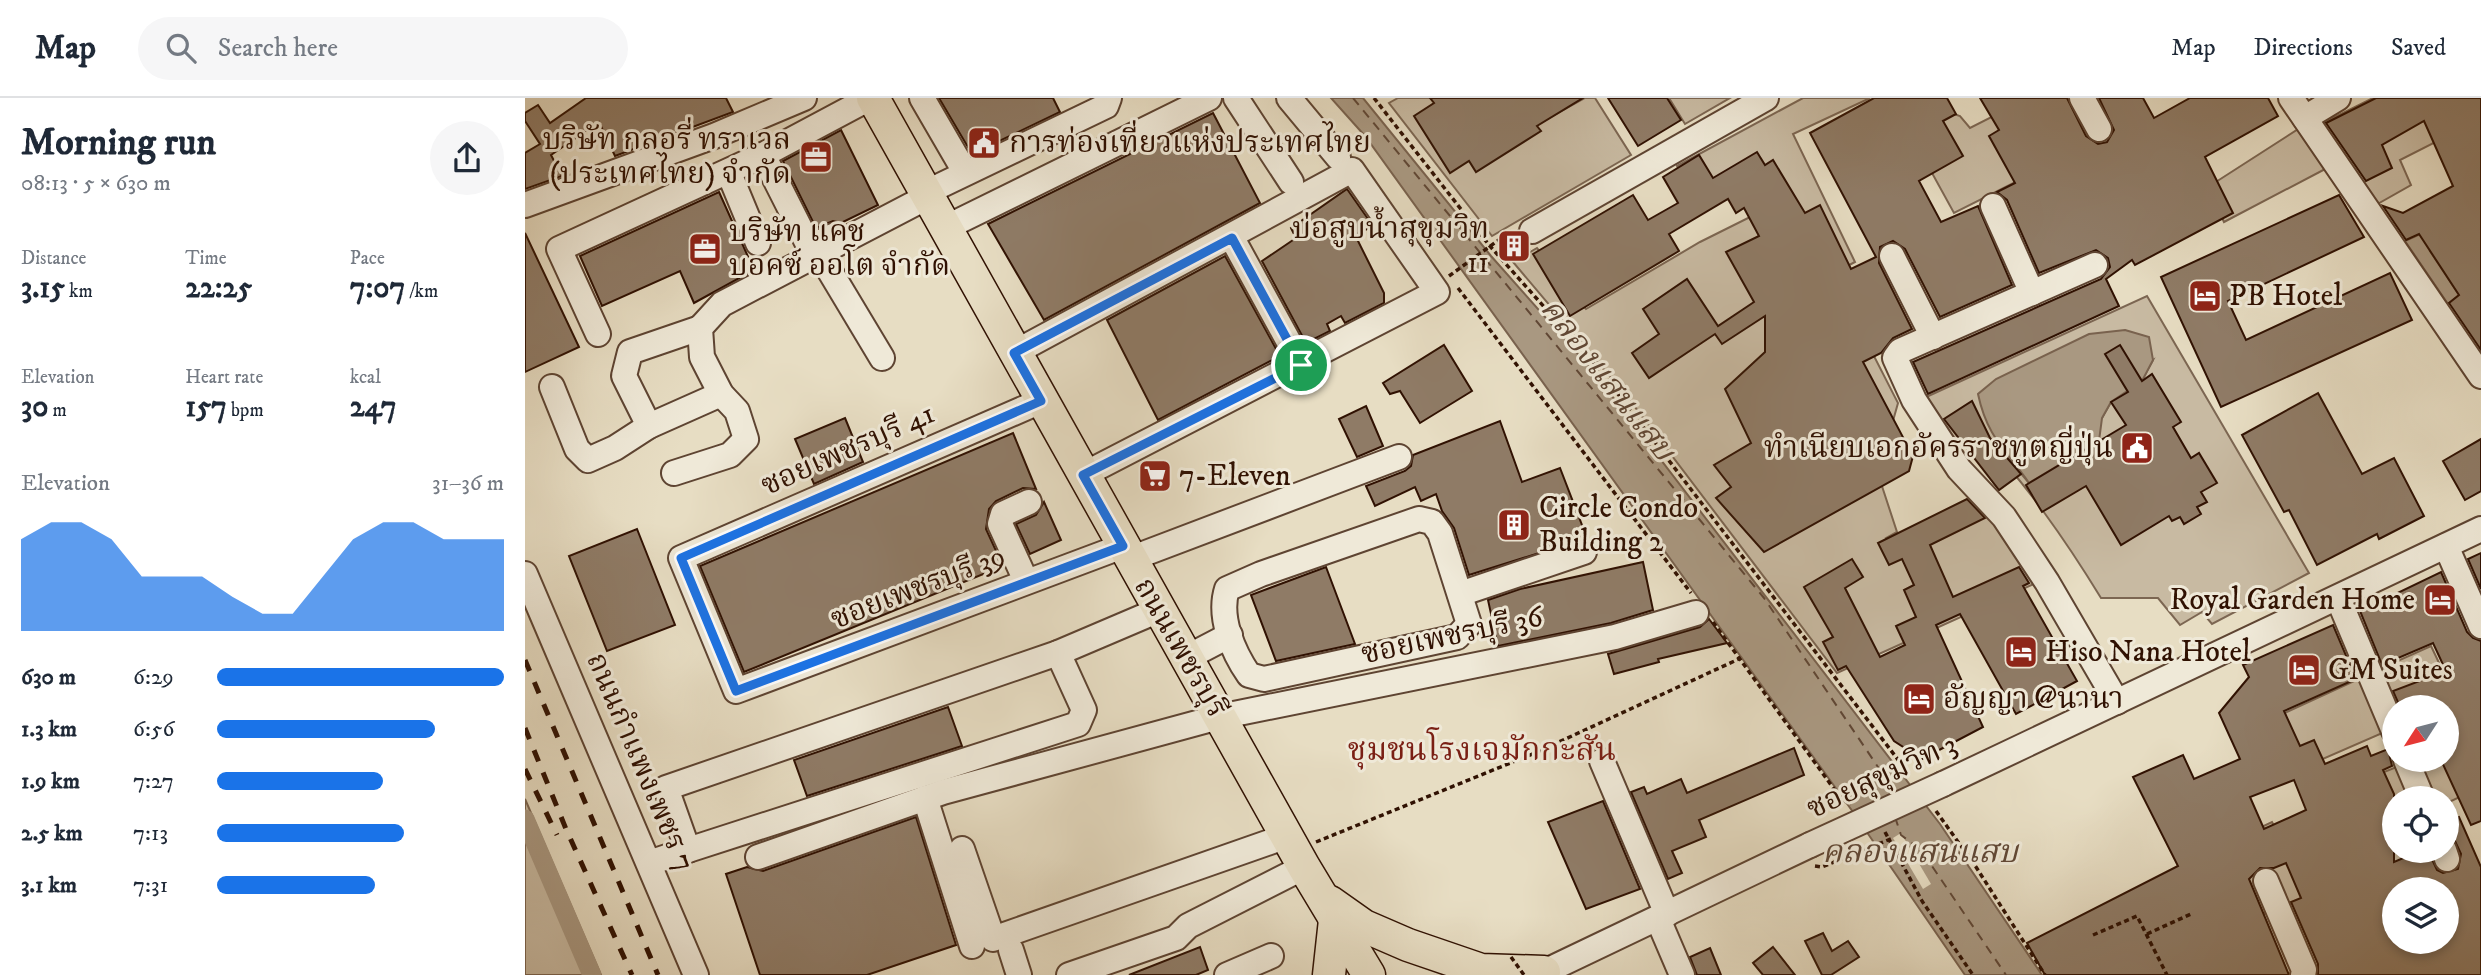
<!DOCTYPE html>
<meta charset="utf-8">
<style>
:root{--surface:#fff;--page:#f6f6f7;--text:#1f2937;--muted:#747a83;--line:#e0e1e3;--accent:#1a73e8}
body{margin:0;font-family:"IM FELL DW Pica","Noto Serif Thai",serif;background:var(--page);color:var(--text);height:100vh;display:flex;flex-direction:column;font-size:26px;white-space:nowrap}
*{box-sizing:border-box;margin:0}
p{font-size:23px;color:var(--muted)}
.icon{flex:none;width:38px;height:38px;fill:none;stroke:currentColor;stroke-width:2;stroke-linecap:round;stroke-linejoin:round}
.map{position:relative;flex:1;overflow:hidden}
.sheet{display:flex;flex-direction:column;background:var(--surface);width:525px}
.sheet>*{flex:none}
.needle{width:46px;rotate:234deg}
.buttons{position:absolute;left:1857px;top:597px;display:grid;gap:14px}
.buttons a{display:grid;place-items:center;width:77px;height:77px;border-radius:50%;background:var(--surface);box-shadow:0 4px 10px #0003;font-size:35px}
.pin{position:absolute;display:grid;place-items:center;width:60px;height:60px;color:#fff;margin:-30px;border:4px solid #fff;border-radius:50%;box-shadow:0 2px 7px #0007}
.round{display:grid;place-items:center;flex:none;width:74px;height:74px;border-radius:37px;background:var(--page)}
.head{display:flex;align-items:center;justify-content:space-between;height:119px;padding:0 21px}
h1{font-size:38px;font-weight:800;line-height:52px}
.metrics{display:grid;grid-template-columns:repeat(3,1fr);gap:10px;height:119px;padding:7px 21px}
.metrics div{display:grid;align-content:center}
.metrics b{font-size:30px;font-weight:800}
.metrics small{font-size:19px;font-weight:400}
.metrics p{font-size:19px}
.chart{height:196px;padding:14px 21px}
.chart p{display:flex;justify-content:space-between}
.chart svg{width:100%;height:126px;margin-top:7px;fill:var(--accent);opacity:.7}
ul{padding:0 21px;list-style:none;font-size:23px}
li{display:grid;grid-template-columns:112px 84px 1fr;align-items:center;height:52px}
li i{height:18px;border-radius:9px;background:var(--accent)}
header{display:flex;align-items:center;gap:42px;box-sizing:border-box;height:98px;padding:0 35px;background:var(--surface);border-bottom:2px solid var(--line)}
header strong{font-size:33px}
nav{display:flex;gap:38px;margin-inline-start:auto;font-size:24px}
.search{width:490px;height:63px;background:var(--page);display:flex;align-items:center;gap:18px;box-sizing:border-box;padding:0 24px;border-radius:38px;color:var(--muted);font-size:26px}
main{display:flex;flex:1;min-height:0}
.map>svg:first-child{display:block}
.green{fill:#c8baa2;stroke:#7c6652;stroke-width:2;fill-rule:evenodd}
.water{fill:#a99881;stroke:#79624e;stroke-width:2}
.pier{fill:#e7ddc3}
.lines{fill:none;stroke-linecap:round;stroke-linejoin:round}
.canal{stroke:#a99881;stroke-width:19}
.ferry{stroke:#604735;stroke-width:2;stroke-dasharray:9 7;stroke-linecap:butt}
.building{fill:#8f7b66;stroke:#301102;stroke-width:2;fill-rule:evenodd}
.minor-casing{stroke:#5e4432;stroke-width:28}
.major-casing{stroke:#301102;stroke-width:35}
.path{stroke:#301102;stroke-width:3.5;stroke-dasharray:5 3.5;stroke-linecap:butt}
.minor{stroke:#efe9d8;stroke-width:24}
.major{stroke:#e7ddc3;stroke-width:32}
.rail{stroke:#301102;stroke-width:5;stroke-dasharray:12 12;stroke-linecap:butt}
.minor-bridge-casing{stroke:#5e4432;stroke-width:28;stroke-linecap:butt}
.path-bridge{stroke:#301102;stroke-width:3.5;stroke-dasharray:5 3.5;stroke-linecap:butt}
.minor-bridge{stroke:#efe9d8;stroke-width:24}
.route-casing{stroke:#fff;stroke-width:14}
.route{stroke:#1a73e8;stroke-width:9}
.labels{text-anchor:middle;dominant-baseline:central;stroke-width:6;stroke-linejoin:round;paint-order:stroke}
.poi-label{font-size:30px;fill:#301102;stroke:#efe9d8;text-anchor:start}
.street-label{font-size:30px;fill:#301102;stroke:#efe9d8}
.water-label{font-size:32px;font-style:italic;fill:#604735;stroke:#efe9d8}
.neighbourhood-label{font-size:32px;fill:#7a1f14;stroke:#efe9d8}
</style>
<header>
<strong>Map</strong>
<div class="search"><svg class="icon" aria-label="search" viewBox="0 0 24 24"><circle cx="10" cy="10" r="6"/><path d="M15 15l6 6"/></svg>Search here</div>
<nav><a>Map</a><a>Directions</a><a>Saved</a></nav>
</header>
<main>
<section class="sheet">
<div class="head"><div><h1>Morning run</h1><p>08:13 · 5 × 630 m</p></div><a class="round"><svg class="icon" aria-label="share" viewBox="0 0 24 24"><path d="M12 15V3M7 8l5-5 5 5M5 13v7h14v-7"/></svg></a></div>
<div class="metrics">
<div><p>Distance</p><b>3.15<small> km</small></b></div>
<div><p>Time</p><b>22:25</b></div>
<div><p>Pace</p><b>7:07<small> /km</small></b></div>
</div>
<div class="metrics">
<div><p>Elevation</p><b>30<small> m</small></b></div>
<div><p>Heart rate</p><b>157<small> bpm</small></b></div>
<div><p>kcal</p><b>247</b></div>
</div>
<div class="chart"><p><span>Elevation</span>31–36 m</p>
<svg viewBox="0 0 160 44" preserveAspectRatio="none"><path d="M0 44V12L10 6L20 6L30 12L40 25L50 25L60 25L70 32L80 38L90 38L100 25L110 12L120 6L130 6L140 12L150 12L160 12V44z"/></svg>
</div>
<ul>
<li><b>630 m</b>6:29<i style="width:100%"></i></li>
<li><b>1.3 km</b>6:56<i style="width:76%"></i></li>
<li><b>1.9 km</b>7:27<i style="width:58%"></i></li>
<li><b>2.5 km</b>7:13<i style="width:65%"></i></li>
<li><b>3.1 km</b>7:31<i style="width:55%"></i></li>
</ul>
</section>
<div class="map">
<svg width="1956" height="877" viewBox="0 0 1956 877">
<rect width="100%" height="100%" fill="#e7ddc3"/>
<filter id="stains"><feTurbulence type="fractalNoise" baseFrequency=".00286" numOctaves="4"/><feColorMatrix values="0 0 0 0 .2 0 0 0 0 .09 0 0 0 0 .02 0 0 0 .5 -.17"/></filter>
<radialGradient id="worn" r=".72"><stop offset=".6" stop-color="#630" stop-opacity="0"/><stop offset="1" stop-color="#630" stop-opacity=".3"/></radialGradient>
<g class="green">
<path d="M873,0H920L957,57L1060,0H1070L1106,57L967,138L864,5Z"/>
<path d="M1144,0H1205L1160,26Z"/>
<path d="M1278,0H1345L1268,36L1330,164L1307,176L1373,305L1353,376L1372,434L1361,440L1371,455L1458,410L1509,486L1312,575L1103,300L988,164L1012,150L1061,211L1175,144L1245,109L1266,110L1167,95L1152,68Z"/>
<path d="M1848,0H1956V21L1875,62L1886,87L1849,108L1796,26Z"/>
<path d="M1496,4L1530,64L1429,115L1385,35L1426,15L1435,18L1445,30Z"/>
<path d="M1778,28L1804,69L1699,124L1683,89Z"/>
<path d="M1622,198L1784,475L1687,526L1677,514L1655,527L1633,500H1576C1538,438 1503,389 1454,335L1426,346L1399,300ZM1628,262L1617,282L1586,304L1577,320L1504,385L1477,353Z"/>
<path d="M1906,548L1934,607L1904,600L1869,609L1850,573Z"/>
<path d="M1840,578L1862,633L1777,670L1751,619Z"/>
<path d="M1890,662H1920L1937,698L1922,705V700H1905Z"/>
<path d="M1874,668L1888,700H1869L1854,676Z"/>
<path d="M0,701L76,877H0Z"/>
<path d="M1747,724L1784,799L1731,818L1698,747Z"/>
</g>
<g class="water">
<path d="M806,0H838L966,158L1067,272L1415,726L1517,877H1440L1328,714L840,38Z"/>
<path d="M1937,117L1943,133L1905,153L1934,197L1923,206L1880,143Z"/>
<path d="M1600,232L1624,239L1628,262L1617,283L1586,304L1577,320L1574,343L1504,385C1481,352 1462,339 1453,296L1471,281L1564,236Z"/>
</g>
<path class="pier" d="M1376,735L1406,786L1398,791L1368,740Z"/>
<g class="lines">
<g class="canal">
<path d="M0,721L67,877"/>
<path d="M1856,860L1892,844"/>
</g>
<g class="ferry">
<path d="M828,0L1239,500L1355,672L1363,697"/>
<path d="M1370,719L1376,737L1396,752L1481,877"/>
</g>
</g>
<g class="building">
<path d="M61,0H201L208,14L90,58L74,24L26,57L37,78L0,91V55L15,46L0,23V15L13,7L25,25Z"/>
<path d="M414,0H528L535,14L447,56Z"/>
<path d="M905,0H1058L1012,28L1016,33L951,74L944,63L925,75L889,18L909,5Z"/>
<path d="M1083,0H1142L1156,22L1113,48Z"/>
<path d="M1349,0H1422L1431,16L1418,23L1438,58L1394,83L1416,124L1453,108L1487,187L1415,219L1380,151L1368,143L1355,149L1354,165L1387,231L1368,240L1356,255L1338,264L1388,358L1384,373L1239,454L1191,400L1206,389L1189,367L1226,345L1200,291L1240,254V218L1197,246L1190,236L1124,280L1107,255L1134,236L1118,211L1162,181L1193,228L1229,204L1201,154L1234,138L1219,110L1211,115L1203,101L1144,136L1154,153L1045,218L1008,156L1108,97L1123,122L1153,105L1138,79L1174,57L1188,80L1232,54L1240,67L1248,62L1280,115L1295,107L1326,171L1351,159L1285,35Z"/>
<path d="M1455,0H1542L1561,38L1573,46L1582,44L1589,32L1574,0H1618L1629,20L1665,0H1743L1753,18L1680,59L1708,115L1610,167L1607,162L1581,181L1594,208L1403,296L1388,264L1576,181L1585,169L1583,160L1571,152L1514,175L1482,102L1472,94L1490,85L1464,38L1474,32Z"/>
<path d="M1851,0H1956V252L1924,205L1934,197L1894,136L1881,142L1858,108L1878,115L1928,88L1899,23L1857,47L1867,70L1841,83L1801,25Z"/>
<path d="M688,15L735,105L519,222L463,126Z"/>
<path d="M316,32L353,107L316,125L308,123L291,130L258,63Z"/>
<path d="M822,91L848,128L830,137L859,195V205L820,225L816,218L802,226L805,233L781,245L737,163L771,140L766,130Z"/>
<path d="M194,94L229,172L169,205L155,173L77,208L55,158Z"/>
<path d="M1814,97L1839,139L1703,203L1721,242L1865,175L1887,222L1696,309L1636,179Z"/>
<path d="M992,133L994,141L1004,151L985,163L974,145Z"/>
<path d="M0,135L54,249L0,274Z"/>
<path d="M700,158L755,258L633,322L582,222Z"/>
<path d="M919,247L947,293L895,325L875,293L865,296L858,285Z"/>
<path d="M1595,247L1617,283L1627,276L1656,324L1648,329L1666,360L1674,355L1692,385L1676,394L1682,404L1672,409L1676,416L1659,426L1655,419L1647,423L1644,418L1596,447L1561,388L1517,414L1501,387L1601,327L1586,304L1603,294L1580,256Z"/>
<path d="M1793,295L1837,376L1869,360L1899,418L1854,441L1852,436L1792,467L1764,412L1759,414L1717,337Z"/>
<path d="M1447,303L1465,340L1496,376L1474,392L1419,321Z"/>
<path d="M841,308L858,348L832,359L814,321Z"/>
<path d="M320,320L338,364L289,386L270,341Z"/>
<path d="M975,323L997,384L1035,370L1062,440L944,477L929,430L917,413L911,396L896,403L890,389L850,408L841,388L880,373L886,368L888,357Z"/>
<path d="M488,335L511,391L498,390L471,403L464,411L461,431L478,468L219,574L175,468Z"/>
<path d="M1956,341V393L1940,402L1918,363Z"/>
<path d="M1442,401L1460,420L1405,447L1428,499L1494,469L1504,485L1498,488L1552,583L1491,616L1435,516L1411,527L1458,629L1397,661L1369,643L1321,568L1313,572L1298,544L1308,539L1279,489L1327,461L1338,479L1320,490L1355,559L1380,547L1371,528L1391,519L1379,492L1389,487L1377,461L1364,467L1353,445Z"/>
<path d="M519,404L536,442L505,456L491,426L511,417Z"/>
<path d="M112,431L150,527L82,553L44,458Z"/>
<path d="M1956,455V491L1943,461Z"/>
<path d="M1118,464L1128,512L1086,525L973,548L963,502L995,491Z"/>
<path d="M801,469L830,546L751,563L726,497Z"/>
<path d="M1916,474L1942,534L1948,540L1956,543V723L1946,727L1916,662H1922V609H1875L1868,593L1921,573L1908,545L1857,567L1835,513Z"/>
<path d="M1184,521L1202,545L1133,561L1134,564L1089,576L1083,556L1175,529Z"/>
<path d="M1808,527L1831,581L1759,613L1775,648L1789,642L1800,666L1842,648L1846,658L1863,651L1867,668L1858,672L1869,696V764L1895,753L1899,763L1906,759L1912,772L1918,775L1933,771L1936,756L1929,741L1923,738L1922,724L1934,719L1956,769V877H1793V866L1766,804L1776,800L1761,765L1749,770H1735L1724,781L1764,877H1520L1502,845L1653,768L1608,679L1658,657L1669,681L1715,661L1694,615L1724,579L1718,567ZM1769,682L1781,712L1739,731L1725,699ZM1869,791H1922V844H1899L1881,851L1878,844H1869Z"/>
<path d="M423,609L437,648L282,698L269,662Z"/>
<path d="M1269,650L1279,677L1174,722L1181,739L1147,753L1157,775L1143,781L1106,694L1119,689L1122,696L1156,681L1162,695Z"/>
<path d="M1078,703L1115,791L1061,811L1023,724Z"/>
<path d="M391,719L431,847L342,877H235L201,776L222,769L238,773Z"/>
<path d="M1298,835L1307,853L1323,843L1334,859L1306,877H1297L1280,843Z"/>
<path d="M675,849L683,872L671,877H604Z"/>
<path d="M1248,849L1270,877H1238L1228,865Z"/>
<path d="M1185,850L1196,877H1172L1165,859Z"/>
</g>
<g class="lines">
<defs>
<g id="minor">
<path d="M397,0L440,74"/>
<path d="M711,0L766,84"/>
<path d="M764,0L813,59"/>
<path d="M1557,0L1574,31"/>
<path d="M1766,0L1956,278"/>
<path d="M1780,20L1813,0"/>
<path d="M204,75L233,145"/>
<path d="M400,95L581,8L584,0"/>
<path d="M0,107L189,38L279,0"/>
<path d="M1468,108L1507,195"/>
<path d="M420,130L684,0"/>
<path d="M1007,133L1241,0"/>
<path d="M308,138L285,150L238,57L345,0"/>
<path d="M707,140L776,266"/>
<path d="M294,155L357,260"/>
<path d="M1367,158L1408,239"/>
<path d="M1570,167L1375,253L1370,260L1389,302L1434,371L1479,419L1522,484L1592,604"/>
<path d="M73,236L34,151L238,57"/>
<path d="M489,255L827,72L912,194L558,377"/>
<path d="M27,289L52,351L63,362L90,350L124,328L196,296"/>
<path d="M516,303L156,460L211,593L598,448"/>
<path d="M124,328L99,278L105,254L175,230"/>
<path d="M149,375L205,357L221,341L212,313L196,296L177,259L175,230L197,206L402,99"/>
<path d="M894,421L907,424L915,435L944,526L932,539L739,581L724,577C708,554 693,519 702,491L736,476Z"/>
<path d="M1921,448L1956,528"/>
<path d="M605,461L874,359"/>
<path d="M0,476L171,877"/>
<path d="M501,483L475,426L478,416L504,404"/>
<path d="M935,496L1059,454"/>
<path d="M1813,500L1869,633"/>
<path d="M661,560L705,537"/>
<path d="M1881,662L1897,700"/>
<path d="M1077,663L1142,816"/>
<path d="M1418,686L1956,431"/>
<path d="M400,700L447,848"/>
<path d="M437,751L468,841L762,738"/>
<path d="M163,752L553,626L559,612L533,555L634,512"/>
<path d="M1919,752L1922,761"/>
<path d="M233,759L418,694L694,619L1090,539L1171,515"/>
<path d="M124,765L163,752L141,690L533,555"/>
<path d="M1741,783L1779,872L1778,877"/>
<path d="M1133,821L1157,877"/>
<path d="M486,852L494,877"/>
<path d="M544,877L651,840L663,828L779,769"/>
<path d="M702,877L746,858"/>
<path d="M1013,877L1285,747"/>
</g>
<g id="major">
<path d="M348,0L779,769L844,877"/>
<path d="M805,804L839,828L883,847L956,872L1019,874L1017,877"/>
<path d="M804,877L810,822"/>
</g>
</defs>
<use href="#minor" class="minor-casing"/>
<use href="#major" class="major-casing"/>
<g class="path">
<path d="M849,0L964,147L1070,266L1384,676"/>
<path d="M924,178L986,133"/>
<path d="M933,190L1166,495"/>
<path d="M1188,524L1317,702L1326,706"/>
<path d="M1519,601L1524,611"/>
<path d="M1411,713L1451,769L1520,877"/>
<path d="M1360,734L1397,803L1448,877"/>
<path d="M791,744L1010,655L1216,560"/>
<path d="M1290,768L1297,769L1368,740"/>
<path d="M1622,836L1666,816"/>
<path d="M1568,837L1612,818L1642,877"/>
</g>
<use href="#minor" class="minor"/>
<use href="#major" class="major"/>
<g class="rail">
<path d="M0,562L133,877"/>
<path d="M0,630L41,731L107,877"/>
<path d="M0,671L32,737"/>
</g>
<defs>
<path id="minor-bridge" d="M1285,747L1418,686"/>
</defs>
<use href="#minor-bridge" class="minor-bridge-casing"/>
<path class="path-bridge" d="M986,859L999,877"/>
<use href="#minor-bridge" class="minor-bridge"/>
</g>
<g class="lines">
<defs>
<path id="route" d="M707,140L776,267L558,377L598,448L211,593L156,460L516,303L489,255Z"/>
</defs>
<use href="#route" class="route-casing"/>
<use href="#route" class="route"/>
</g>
<defs>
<symbol id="civic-square" viewBox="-11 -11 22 22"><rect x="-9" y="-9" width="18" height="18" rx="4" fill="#8f2418" stroke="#efe9d8"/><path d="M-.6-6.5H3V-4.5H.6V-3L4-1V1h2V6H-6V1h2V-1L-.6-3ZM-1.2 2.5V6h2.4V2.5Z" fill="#fff"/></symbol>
<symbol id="office-square" viewBox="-11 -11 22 22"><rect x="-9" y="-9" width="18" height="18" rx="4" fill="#8f2418" stroke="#efe9d8"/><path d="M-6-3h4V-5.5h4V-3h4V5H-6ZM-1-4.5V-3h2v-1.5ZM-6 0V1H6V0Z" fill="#fff"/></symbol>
<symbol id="building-square" viewBox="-11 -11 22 22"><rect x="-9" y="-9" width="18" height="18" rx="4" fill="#8f2418" stroke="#efe9d8"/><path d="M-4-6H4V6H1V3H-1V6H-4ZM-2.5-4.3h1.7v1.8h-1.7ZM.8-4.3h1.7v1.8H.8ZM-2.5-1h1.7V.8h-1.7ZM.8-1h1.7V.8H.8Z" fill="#fff"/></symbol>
<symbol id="hotel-square" viewBox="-11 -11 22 22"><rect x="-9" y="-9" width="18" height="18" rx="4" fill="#8f2418" stroke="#efe9d8"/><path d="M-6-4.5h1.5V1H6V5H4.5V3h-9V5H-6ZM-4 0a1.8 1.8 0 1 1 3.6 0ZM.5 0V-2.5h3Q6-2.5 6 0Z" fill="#fff"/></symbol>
<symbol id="supermarket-square" viewBox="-11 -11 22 22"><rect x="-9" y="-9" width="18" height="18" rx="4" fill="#8f2418" stroke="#efe9d8"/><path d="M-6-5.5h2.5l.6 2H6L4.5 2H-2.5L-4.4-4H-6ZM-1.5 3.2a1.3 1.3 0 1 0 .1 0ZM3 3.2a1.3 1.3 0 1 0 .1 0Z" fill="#fff"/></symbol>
</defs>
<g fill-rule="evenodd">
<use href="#civic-square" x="440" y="26" width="38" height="38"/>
<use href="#office-square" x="272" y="40" width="38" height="38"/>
<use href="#building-square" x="970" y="129" width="38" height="38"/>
<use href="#office-square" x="161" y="132" width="38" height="38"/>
<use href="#hotel-square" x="1661" y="179" width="38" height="38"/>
<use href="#civic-square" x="1593" y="331" width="38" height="38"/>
<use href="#supermarket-square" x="611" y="359" width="38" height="38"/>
<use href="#building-square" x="970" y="408" width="38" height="38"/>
<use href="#hotel-square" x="1896" y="483" width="38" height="38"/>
<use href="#hotel-square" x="1477" y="535" width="38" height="38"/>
<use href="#hotel-square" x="1760" y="553" width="38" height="38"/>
<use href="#hotel-square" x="1375" y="582" width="38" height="38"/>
</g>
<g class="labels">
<g class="poi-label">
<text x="266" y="42" text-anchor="end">บริษัท กลอรี่ ทราเวล<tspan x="266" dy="34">(ประเทศไทย) จำกัด</tspan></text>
<text x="484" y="45">การท่องเที่ยวแห่งประเทศไทย</text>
<text x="964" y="131" text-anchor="end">บ่อสูบน้ำสุขุมวิท<tspan x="964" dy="34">11</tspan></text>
<text x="204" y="134">บริษัท แคช<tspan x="204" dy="34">บอคซ์ ออโต จำกัด</tspan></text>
<text x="1704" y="198">PB Hotel</text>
<text x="1588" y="350" text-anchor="end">ทำเนียบเอกอัครราชทูตญี่ปุ่น</text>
<text x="654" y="378">7-Eleven</text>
<text x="1014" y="410">Circle Condo<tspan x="1014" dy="34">Building 2</tspan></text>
<text x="1890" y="502" text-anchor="end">Royal Garden Home</text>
<text x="1520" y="554">Hiso Nana Hotel</text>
<text x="1803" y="572">GM Suites</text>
<text x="1418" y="601">อัญญา @นานา</text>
</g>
<g class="street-label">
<text transform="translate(323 352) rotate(-24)">ซอยเพชรบุรี 41</text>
<text transform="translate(393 490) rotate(-21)">ซอยเพชรบุรี 39</text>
<text transform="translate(927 538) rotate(-12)">ซอยเพชรบุรี 36</text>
<text transform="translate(655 550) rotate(60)">ถนนเพชรบุรี</text>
<text transform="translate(115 664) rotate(67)">ถนนกำแพงเพชร 7</text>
<text transform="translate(1357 679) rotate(-25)">ซอยสุขุมวิท 3</text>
</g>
<g class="water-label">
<text transform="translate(1082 282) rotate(52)">คลองแสนแสบ</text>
<text x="1395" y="755">คลองแสนแสบ</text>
</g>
<g class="neighbourhood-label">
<text x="957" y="653">ชุมชนโรงเจมักกะสัน</text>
</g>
</g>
<rect width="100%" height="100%" filter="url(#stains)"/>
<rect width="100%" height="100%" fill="url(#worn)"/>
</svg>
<div class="buttons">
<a><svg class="needle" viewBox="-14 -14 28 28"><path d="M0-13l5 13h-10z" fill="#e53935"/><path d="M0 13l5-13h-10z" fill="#747a83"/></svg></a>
<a><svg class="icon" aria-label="locate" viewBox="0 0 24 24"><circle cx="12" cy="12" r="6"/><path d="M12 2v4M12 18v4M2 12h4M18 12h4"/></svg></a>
<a><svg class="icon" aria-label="layers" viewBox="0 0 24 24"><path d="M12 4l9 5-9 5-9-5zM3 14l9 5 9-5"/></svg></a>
</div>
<div class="pin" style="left:776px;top:267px;background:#1e9e55"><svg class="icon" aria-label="arrive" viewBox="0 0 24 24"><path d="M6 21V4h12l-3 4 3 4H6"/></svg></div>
</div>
</main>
